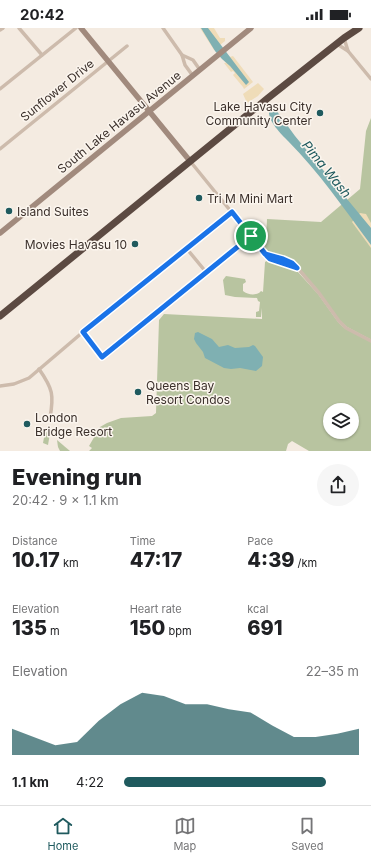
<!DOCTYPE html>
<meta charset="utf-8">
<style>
:root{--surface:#fff;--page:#f6f6f6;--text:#202124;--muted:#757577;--line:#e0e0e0;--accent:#1f5a5e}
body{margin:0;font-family:Inter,sans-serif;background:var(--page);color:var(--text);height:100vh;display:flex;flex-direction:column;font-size:15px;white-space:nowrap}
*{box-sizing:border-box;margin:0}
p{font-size:13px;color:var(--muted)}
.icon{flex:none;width:22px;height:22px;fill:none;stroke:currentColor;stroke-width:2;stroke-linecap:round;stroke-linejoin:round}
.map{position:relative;height:423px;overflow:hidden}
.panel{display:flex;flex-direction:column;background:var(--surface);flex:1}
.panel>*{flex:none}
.controls{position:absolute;left:323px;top:375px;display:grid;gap:8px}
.controls a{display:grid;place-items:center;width:36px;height:36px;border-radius:50%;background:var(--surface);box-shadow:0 1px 3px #0004;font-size:20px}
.pin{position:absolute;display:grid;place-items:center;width:34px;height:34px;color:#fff;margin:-17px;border:2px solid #fff;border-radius:50%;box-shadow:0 1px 4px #0007}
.round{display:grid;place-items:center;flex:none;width:42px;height:42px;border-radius:21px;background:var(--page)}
.head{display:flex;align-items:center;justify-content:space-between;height:68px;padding:0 12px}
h1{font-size:22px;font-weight:800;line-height:30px}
.stats{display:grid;grid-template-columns:repeat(3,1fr);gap:6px;height:68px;padding:4px 12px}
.stats div{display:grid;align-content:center}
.stats b{font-size:20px;font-weight:800}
.stats small{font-size:11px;font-weight:400}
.stats p{font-size:11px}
.chart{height:112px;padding:8px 12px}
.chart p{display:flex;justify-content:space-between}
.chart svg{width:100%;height:72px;margin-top:4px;fill:var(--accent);opacity:.7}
ul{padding:0 12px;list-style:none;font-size:13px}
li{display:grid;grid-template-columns:64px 48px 1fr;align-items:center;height:30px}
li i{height:10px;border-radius:5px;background:var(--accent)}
.status{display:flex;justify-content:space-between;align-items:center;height:28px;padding:0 20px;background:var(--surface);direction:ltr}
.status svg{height:11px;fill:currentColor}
.tabs{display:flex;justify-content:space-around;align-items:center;height:56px;border-top:1px solid var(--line);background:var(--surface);font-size:11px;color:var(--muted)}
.tabs a{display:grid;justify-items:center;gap:2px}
.tabs .current{color:var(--accent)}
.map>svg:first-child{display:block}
.green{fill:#b8c4a0;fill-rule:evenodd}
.sand{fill:#efdcb8}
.water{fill:#7fb0b2}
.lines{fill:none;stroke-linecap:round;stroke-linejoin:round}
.street{stroke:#cdbbac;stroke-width:3.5}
.secondary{stroke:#a18a7d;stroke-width:5.5}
.highway{stroke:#5c4a42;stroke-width:7}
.route-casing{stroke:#fff;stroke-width:8}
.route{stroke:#1a73e8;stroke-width:5}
.poi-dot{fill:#1f5a5e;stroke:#fbf5ee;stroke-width:1.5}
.labels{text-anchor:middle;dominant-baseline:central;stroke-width:3;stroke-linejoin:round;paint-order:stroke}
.street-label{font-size:12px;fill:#3b302b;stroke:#fbf5ee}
.poi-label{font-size:12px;fill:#3b302b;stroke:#fbf5ee;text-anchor:start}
.water-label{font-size:13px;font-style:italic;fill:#1f5a5e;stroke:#fbf5ee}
</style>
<div class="status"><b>20:42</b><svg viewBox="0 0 49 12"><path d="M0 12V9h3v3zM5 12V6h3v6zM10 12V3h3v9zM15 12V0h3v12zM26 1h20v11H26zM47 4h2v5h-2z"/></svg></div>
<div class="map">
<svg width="371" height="423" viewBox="0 0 371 423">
<rect width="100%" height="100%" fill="#f4ebe1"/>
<g class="green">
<path d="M371,90V423H309L292,413L288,416L286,423H89L92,420L89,418L100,399L107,395L121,390L152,388L156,385L159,292L164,286L262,291V280L261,289H256V284L259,283L260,274L258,273L257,270L235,269L225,267L223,252L226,248L245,251L246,254L243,256V263C248,267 257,268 261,263L263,264L265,234L268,232L297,243L318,266L338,294L343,299L370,311L347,299L340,293L300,242L270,226L262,216L266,214L267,191L321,194L360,161L366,103ZM330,382H352V404H330Z"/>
<path d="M45,404L50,405L48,417L43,415Z"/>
<path d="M57,412L70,423H60L58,419Z"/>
</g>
<g class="sand">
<path d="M200,0H214L220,10H225V13L214,22Z"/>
<path d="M233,28L253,54L244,61L243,59L233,47L235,45L233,43L231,44L224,35H226L223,31Z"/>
<path d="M258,55L264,61L258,68L247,75L243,66Z"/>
<path d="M360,185L366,186L371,195V220L352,194Z"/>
</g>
<g class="water">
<path d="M201,0H208L249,54L246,57L230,38L222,31L215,23Z"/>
<path d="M274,82H276L295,108L371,200V217C345,182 319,144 288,113C281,106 268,93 269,83Z"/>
<path d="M198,304L212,311L219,319L228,317L235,320L249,319L253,317L255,318L263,329L262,338L256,343L240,340L231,341L224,340L205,330L203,324L196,315L194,311L195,305Z"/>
</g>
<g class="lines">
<g class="street">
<path d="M19,0L42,27"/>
<path d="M163,0L182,27L185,37L193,48"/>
<path d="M0,2L3,0"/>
<path d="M344,10L348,23L371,51"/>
<path d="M337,16L348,23"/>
<path d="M182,27L193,32L200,42"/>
<path d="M0,61L76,0"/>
<path d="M0,121L127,18"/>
<path d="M190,133L268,229L274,233L297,240"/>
<path d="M187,221L206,244"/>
<path d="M266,226L283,231L295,237L319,265L339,293L346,300L371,313"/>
<path d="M83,304L102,329L251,209"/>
<path d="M39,341C53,361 54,367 50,390"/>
<path d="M0,358L14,356L29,350L83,304L232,184"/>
</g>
<g class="secondary">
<path d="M81,0L190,133"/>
<path d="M0,205L251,0"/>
</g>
<path class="highway" d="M0,288L268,70L344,10L359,0"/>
</g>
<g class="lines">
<defs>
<path id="route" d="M251,208L102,329L83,304L232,184L265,226L283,231L292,235L297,240L270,231L267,228L251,208"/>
</defs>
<use href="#route" class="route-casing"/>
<use href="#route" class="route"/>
</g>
<g class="poi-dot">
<circle cx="320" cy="85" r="4"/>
<circle cx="199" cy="170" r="4"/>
<circle cx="9" cy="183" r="4"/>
<circle cx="135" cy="216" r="4"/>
<circle cx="138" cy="364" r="4"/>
<circle cx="27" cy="396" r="4"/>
</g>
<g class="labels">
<g class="street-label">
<text transform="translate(57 62) rotate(-39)">Sunflower Drive</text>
<text transform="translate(119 94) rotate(-39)">South Lake Havasu Avenue</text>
</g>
<g class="poi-label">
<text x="312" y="78" text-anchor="end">Lake Havasu City<tspan x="312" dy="14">Community Center</tspan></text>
<text x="207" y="170">Tri M Mini Mart</text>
<text x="17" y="183">Island Suites</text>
<text x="127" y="216" text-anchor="end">Movies Havasu 10</text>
<text x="146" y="357">Queens Bay<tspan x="146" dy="14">Resort Condos</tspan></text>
<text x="35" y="389">London<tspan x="35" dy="14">Bridge Resort</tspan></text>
</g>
<g class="water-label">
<text transform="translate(327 141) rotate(51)">Pima Wash</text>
</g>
</g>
</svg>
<div class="controls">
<a><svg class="icon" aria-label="layers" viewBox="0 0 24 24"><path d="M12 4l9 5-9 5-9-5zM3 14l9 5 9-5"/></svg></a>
</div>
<div class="pin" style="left:251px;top:208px;background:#1e9e55"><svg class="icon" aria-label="arrive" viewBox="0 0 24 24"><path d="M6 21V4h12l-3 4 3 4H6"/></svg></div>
</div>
<section class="panel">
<div class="head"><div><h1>Evening run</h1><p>20:42 · 9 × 1.1 km</p></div><a class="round"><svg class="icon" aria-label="share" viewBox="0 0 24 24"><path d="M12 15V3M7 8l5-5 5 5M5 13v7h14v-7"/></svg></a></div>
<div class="stats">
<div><p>Distance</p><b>10.17<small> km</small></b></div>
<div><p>Time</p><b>47:17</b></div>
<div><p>Pace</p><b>4:39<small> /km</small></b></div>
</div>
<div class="stats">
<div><p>Elevation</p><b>135<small> m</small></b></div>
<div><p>Heart rate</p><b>150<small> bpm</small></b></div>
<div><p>kcal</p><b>691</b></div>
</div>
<div class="chart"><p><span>Elevation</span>22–35 m</p>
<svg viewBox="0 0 160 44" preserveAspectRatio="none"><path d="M0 44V28L10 33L20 38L30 36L40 23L50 13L60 6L70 8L80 13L90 13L100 16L110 18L120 26L130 33L140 33L150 31L160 28V44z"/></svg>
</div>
<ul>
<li><b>1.1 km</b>4:22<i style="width:86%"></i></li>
</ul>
</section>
<nav class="tabs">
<a class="current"><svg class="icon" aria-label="home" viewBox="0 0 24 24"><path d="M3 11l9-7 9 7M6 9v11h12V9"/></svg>Home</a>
<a><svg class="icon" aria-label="map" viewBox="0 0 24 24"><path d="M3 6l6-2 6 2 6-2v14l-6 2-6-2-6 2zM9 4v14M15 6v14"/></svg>Map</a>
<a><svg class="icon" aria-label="saved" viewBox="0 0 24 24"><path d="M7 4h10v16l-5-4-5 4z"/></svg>Saved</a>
</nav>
